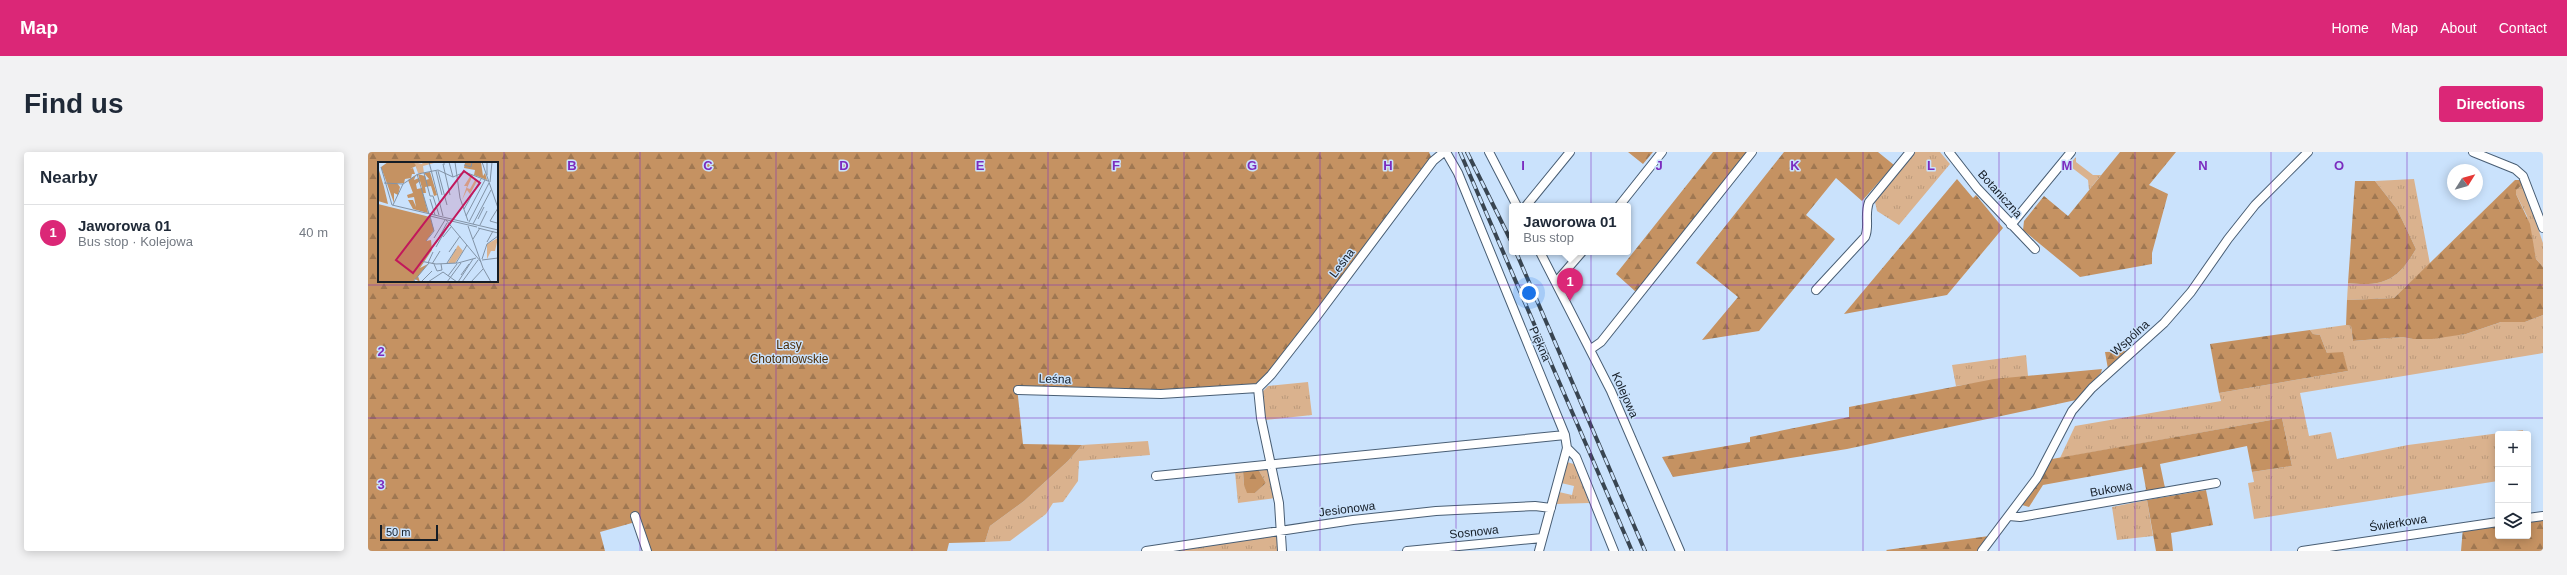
<!DOCTYPE html>
<meta charset="utf-8">
<style>
:root{--surface:#fff;--page:#f2f2f3;--text:#1f2937;--muted:#747a83;--line:#e0e1e3;--accent:#db2777}
body{margin:0;font-family:Helvetica,sans-serif;background:var(--page);color:var(--text)}
.controls{position:absolute;right:12px;bottom:12px;display:grid;overflow:hidden;border-radius:4px;box-shadow:0 2px 10px #0003}
.controls button{width:36px;height:36px;display:grid;place-items:center;padding:0;border:0;border-bottom:1px solid var(--line);background:var(--surface);color:var(--text);font:20px sans-serif}
.compass{position:absolute;left:2079px;top:12px;width:36px;height:36px;border-radius:50%;background:var(--surface);box-shadow:0 2px 10px #0003;rotate:53deg}
.scale{position:absolute;left:12px;bottom:10px;width:58px;box-sizing:border-box;padding-left:4px;border:2px solid #151d26;border-top:0;font-size:11px;line-height:14px;white-space:nowrap;color:#151d26;-webkit-text-stroke:3px #cae2fc;paint-order:stroke}
.you{position:absolute;left:1161px;top:141px;width:14px;height:14px;margin:-10px;border:3px solid #fff;border-radius:50%;background:#1a73e8;box-shadow:0 0 0 6px #1a73e833}
.badge{display:grid;place-items:center;width:26px;height:26px;border-radius:50%;background:var(--accent);color:#fff;font-size:13px;font-weight:700}
.pin{position:absolute;translate:-50% -33px;filter:drop-shadow(0 1px 2px #0008)}
.pin::after{content:'';position:absolute;top:21px;width:14px;height:12px;background:inherit;clip-path:polygon(0 0,100% 0,50% 100%)}
.popup{position:absolute;left:1141px;top:51px;width:122px;height:52px;box-sizing:border-box;display:grid;place-content:center;border-radius:4px;background:var(--surface);filter:drop-shadow(0 1px 3px #0005);font-size:13px;white-space:nowrap;color:var(--muted)}
.popup b{font-size:15px;color:var(--text)}
.popup::after{content:'';position:absolute;left:50%;top:100%;margin-left:-8px;border:8px solid transparent;border-top-color:var(--surface)}
.list{margin:0;padding:0;list-style:none}
h2{display:flex;justify-content:space-between;align-items:center;height:52px;margin:0;padding:0 16px;font-size:17px}
h2 small{font-size:13px;font-weight:400;color:var(--muted)}
.list li{display:grid;grid-template-columns:26px 1fr auto;gap:12px;align-items:center;box-sizing:border-box;height:56px;padding:0 16px;border-top:1px solid var(--line)}
.list b{display:block;font-size:15px;white-space:nowrap}
.list p{margin:0;font-size:13px;white-space:nowrap;color:var(--muted)}
.list em{font-size:13px;font-style:normal;color:var(--muted)}
.icon{flex:none;width:22px;height:22px;fill:none;stroke:currentColor;stroke-width:2;stroke-linecap:round;stroke-linejoin:round}
.map{position:relative;flex:none;width:2175px;height:399px;overflow:hidden;border-radius:4px}
header{display:flex;align-items:center;gap:24px;box-sizing:border-box;height:56px;padding:0 20px;background:var(--accent);color:#fff}
header strong{font-size:19px}
nav{display:flex;gap:22px;margin-inline-start:auto;font-size:14px}
.intro{display:flex;align-items:center;justify-content:space-between;box-sizing:border-box;height:96px;padding:0 24px}
h1{margin:0;font-size:28px}
.button{padding:10px 18px;border-radius:4px;background:var(--accent);color:#fff;font-size:14px;font-weight:700}
main{display:flex;gap:24px;padding:0 24px}
aside{flex:1;background:var(--surface);border-radius:4px;box-shadow:0 2px 10px #0003}
.map>svg:first-child{display:block}
.grass{fill:url(#grass-tufts)}
.forest{fill:url(#forest-firs);fill-rule:evenodd}
.lines{fill:none;stroke-linecap:round;stroke-linejoin:round}
.street-casing{stroke:#495e74;stroke-width:10}
.street{stroke:#fff;stroke-width:8}
.rail-casing{stroke:#394551;stroke-width:4}
.rail{stroke:#cae2fc;stroke-width:2.5;stroke-dasharray:8;stroke-linecap:butt}
.grid{fill:none;stroke:#7b2cbf;stroke-width:1;stroke-opacity:0.55}
.labels{text-anchor:middle;stroke-width:3;stroke-linejoin:round;paint-order:stroke}
.street-label{font-size:12px;fill:#151d26;stroke:#cae2fc}
.park-label{font-size:12px;fill:#4e2c03;stroke:#cae2fc}
.inset-road{fill:none;stroke:#8293a6;stroke-width:1}
.view{fill:#c2185b;fill-opacity:0.15;stroke:#c2185b;stroke-width:2}
.inset-edge{fill:none;stroke:#151d26;stroke-width:2}
.grid-label{font-size:13px;text-anchor:middle;font-weight:bold;fill:#7b2cbf;stroke:#cae2fc;stroke-width:3;stroke-linejoin:round;paint-order:stroke}
</style>
<header>
<strong>Map</strong>
<nav><a>Home</a><a>Map</a><a>About</a><a>Contact</a></nav>
</header>
<div class="intro"><h1>Find us</h1><a class="button">Directions</a></div>
<main>
<aside>
<h2>Nearby<small></small></h2>
<ul class="list">
<li><span class="badge">1</span><div><b>Jaworowa 01</b><p>Bus stop · Kolejowa</p></div><em>40 m</em></li>
</ul>
</aside>
<div class="map">
<svg width="2175" height="399" viewBox="0 0 2175 399">
<defs>
<pattern id="grass-tufts" width="24" height="20" patternUnits="userSpaceOnUse"><rect width="24" height="20" fill="#dab28e"/><path d="M3 7l-1-3M5 7V3M7 7l1-3M15 17l-1-3M17 17v-4M19 17l1-3" fill="none" stroke="#ba997a"/></pattern>
<pattern id="forest-firs" width="22" height="20" patternUnits="userSpaceOnUse"><rect width="22" height="20" fill="#c59262"/><path d="M5 1l3.5 6h-7zM16 11l3.5 6h-7z" fill="#9f7751"/></pattern>
</defs>
<rect width="100%" height="100%" fill="#cae2fc"/>
<path class="grass" d="M1547 0H1572L1582 12 1531 73 1509 59 1507 50Z
M1708 5V10L1725 23H1733L1721 38 1720 28 1703 15 1698 16Z
M2046 27 2062 112 2026 146 1979 148 1980 131C2016 135 2030 128 2048 97L2029 57 2007 29Z
M2155 32 2175 91V115L2168 107 2159 64 2148 42 2147 38Z
M2175 163V201L1932 241 1941 284 1963 280 1969 307 2040 293 2155 278V282H2130V329L1886 367 1880 331 1886 330 1884 320 1924 314 1914 266 1692 306 1707 274 1853 249 1851 241 1980 219 1959 201 1952 183 1945 182 1942 178 1978 173 1983 174 1985 189 2034 185 2045 187 2098 182 2133 170H2157Z
M1658 203 1660 224 1588 234 1584 213Z
M940 230 944 263 896 268 893 241 900 234Z
M780 289 782 303 711 309 710 329 695 350 685 351 678 362 642 389 617 390 622 374 656 349 700 309 714 293Z
M1199 310 1209 313 1221 351 1188 352 1191 340 1204 343 1206 334 1193 331Z
M890 317H898L902 320 907 346 870 351 867 320 875 319 876 333 887 341 898 331Z
M1779 348 1785 384 1749 388 1744 355Z
M910 383 912 399H797Z"/>
<path class="forest" d="M0 0H1061L1064 7 904 219 889 231 883 233 784 238 649 235 655 292 714 293 700 309 656 349 622 374 617 390 581 391 579 399H282L271 369 232 380 237 399H0ZM11 11H129V129H11Z
M1260 0H1285L1275 12Z
M1345 0H1380L1268 140 1248 122Z
M1416 0H1510L1526 13 1494 49 1468 26 1438 63 1467 87 1391 179 1334 188 1370 145 1328 111Z
M1752 0H1808L1781 33 1800 42 1784 101V112L1712 125 1655 78 1656 69 1676 44 1700 64Z
M1589 27 1605 46 1608 43 1635 76 1579 143 1476 162Z
M2147 28H2153L2155 32 2148 38V42L2162 72 2168 107 2175 115V163L2157 170H2133L2098 182 2064 187H2045L2034 185 1985 189 1983 174 1978 173 1979 148 2026 146Z
M1987 29H2007L2029 57 2048 97C2030 128 2016 135 1980 131Z
M1942 178 1945 182 1952 183 1959 201 1975 200 1980 219 1851 241 1842 192Z
M1759 199 1740 217 1737 200Z
M1734 217 1733 221 1708 248 1479 297 1305 325 1294 305 1382 290V285L1481 265V255L1626 227Z
M1914 266 1924 314 1884 320 1879 294 1792 312 1797 336 1776 340 1778 337 1774 315 1675 333 1661 355 1654 353 1684 307Z
M890 317 898 331 887 341H879L876 333 875 319Z
M1838 338 1845 373 1803 381 1805 399H1788L1779 348Z
M2175 368V399H2093L2095 375 2130 372V384H2160V369Z
M1621 384 1610 399H1519L1518 398Z"/>
<g class="lines">
<defs>
<path id="street" d="M1078 0 1090 21 1197 283 1199 296 1171 399
M1121 0 1149 54
M1581 0 1609 36 1667 97
M2105 0 2147 17 2155 24 2175 76
M1158 54 1202 0
M1251 54 1294 0
M1643 73 1703 0
M1172 100 1243 239 1312 399
M1188 130 1214 100
M1448 138 1497 85C1502 74 1496 64 1501 50L1542 0
M1223 197 1233 190 1384 0
M650 238 793 242 890 236
M1199 296 1208 305 1246 399
M788 324 1197 283
M267 364 279 399
M1641 364 1652 365 1848 331
M2160 366 2175 364
M778 399 985 368 1068 359 1167 354 1183 356
M914 399 911 351 893 266 890 236 903 223 949 164 1065 9 1076 0
M1039 399 1174 386
M1614 399 1669 326 1704 259 1724 236 1796 171 1823 140 1860 87 1887 53 1940 0
M1934 399 2130 370"/>
</defs>
<use href="#street" class="street-casing"/>
<use href="#street" class="street"/>
<defs>
<path id="rail" d="M1092 0 1264 399
M1099 0 1144 91
M1148 100 1277 399"/>
</defs>
<use href="#rail" class="rail-casing"/>
<use href="#rail" class="rail"/>
</g>
<path class="grid" d="M136 0V399M272 0V399M408 0V399M544 0V399M680 0V399M816 0V399M952 0V399M1088 0V399M1223 0V399M1359 0V399M1495 0V399M1631 0V399M1767 0V399M1903 0V399M2039 0V399M0 133H2175M0 266H2175"/>
<g class="labels">
<g class="street-label">
<text transform="translate(1632 42) rotate(48)" y="4">Botaniczna</text>
<text transform="translate(974 111) rotate(-53)" y="4">Leśna</text>
<text transform="translate(1762 186) rotate(-42)" y="4">Wspólna</text>
<text transform="translate(1172 192) rotate(66)" y="4">Piękna</text>
<text transform="translate(687 227) rotate(2)" y="4">Leśna</text>
<text transform="translate(1257 243) rotate(66)" y="4">Kolejowa</text>
<text transform="translate(1743 337) rotate(-10)" y="4">Bukowa</text>
<text transform="translate(979 357) rotate(-7)" y="4">Jesionowa</text>
<text transform="translate(2030 371) rotate(-9)" y="4">Świerkowa</text>
<text transform="translate(1106 380) rotate(-6)" y="4">Sosnowa</text>
</g>
<g class="park-label">
<text x="421" y="197">Lasy<tspan x="421" dy="14">Chotomowskie</tspan></text>
</g>
</g>
<g transform="translate(10 10)">
<rect width="120" height="120" fill="#cae2fc"/>
<path d="M36 0 44 2 45 0H55L56 1 45 4 46 11H40ZM93 13H95L89 26 92 27 97 18 99 19 92 32 89 28 84 38 89 24H86ZM120 76 117 89H113L109 97V82ZM80 83 85 89 77 101H70Z" fill="#dab28e"/>
<path d="M10 0H36L38 4 32 7 35 6 37 12H34L33 16 27 17 26 21H19L22 25 20 33 16 31V41L3 5ZM85 0H103L105 14 107 11 109 18 96 13 97 8 86 6 87 1ZM0 5 6 25 10 42 0 39ZM52 10 59 33 56 34 53 24 47 25 48 31H45L50 51 35 47 30 38H35L38 45 36 35 30 36 29 33 35 31 30 18 38 13 36 18 41 16 42 19 38 22 39 27 44 26 40 12 47 14 48 18 51 17 46 11ZM0 42 52 55 56 68 48 79 53 78 54 88 42 106 50 102 40 114 42 120 37 117 35 120H0Z" fill="#c59262"/>
<path class="inset-road" d="M51 0 65 54M71 0 75 15M77 0 82 36 90 59M104 0 120 46M109 0V13M67 2H65L72 33M86 3 93 5 94 0M3 5 14 43 120 68M58 9 64 33M60 9 69 43M46 11 52 34H55M39 12 51 52M112 20 114 0M6 21 25 22M55 34 61 53M52 37 57 53M15 43 25 22 40 12 60 8 75 15 87 10 110 19M86 47 103 17M88 54 107 18M100 57 106 45M68 58 103 100M91 60 111 21M119 61 112 59 120 46M95 62 113 28M102 63 109 49M90 64 105 106 113 120M100 66 120 71M65 75 73 65M56 76 67 58M95 77 102 66M48 79 56 69 52 54 99 65M109 80 115 69M58 81 69 61M58 85 71 62M71 90 82 74M104 97 109 82 120 74M104 98 120 96M42 99 58 102 80 101 98 96M50 101 55 90M69 101 78 87M78 101 89 83M54 102 62 89M56 102 59 109 64 108 63 102M83 113 91 102M70 114 79 102M35 120 51 101M43 120 54 109M50 120 65 110 79 120M69 120 83 101M80 120 95 97M84 120 100 98M93 120 105 107"/>
<path class="view" d="M86 9 102 21 35 111 18 98Z"/>
<rect width="120" height="120" class="inset-edge"/>
</g>
<g class="grid-label">
<text x="204" y="18">B</text>
<text x="340" y="18">C</text>
<text x="476" y="18">D</text>
<text x="612" y="18">E</text>
<text x="748" y="18">F</text>
<text x="884" y="18">G</text>
<text x="1020" y="18">H</text>
<text x="1155" y="18">I</text>
<text x="1291" y="18">J</text>
<text x="1427" y="18">K</text>
<text x="1563" y="18">L</text>
<text x="1699" y="18">M</text>
<text x="1835" y="18">N</text>
<text x="1971" y="18">O</text>
<text x="13" y="204">2</text>
<text x="13" y="337">3</text>
</g>
</svg>
<div class="controls">
<button>+</button>
<button>−</button>
<button><svg class="icon" aria-label="layers" viewBox="0 0 24 24"><path d="M12 4l9 5-9 5-9-5zM3 14l9 5 9-5"/></svg></button>
</div>
<svg class="compass" viewBox="-18 -18 36 36"><path d="M0-13l5 13h-10z" fill="#e53935"/><path d="M0 13l5-13h-10z" fill="#747a83"/></svg>
<div class="scale">50 m</div>
<div class="you"></div>
<div class="pin badge" style="left:1202px;top:149px">1</div>
<div class="popup"><b>Jaworowa 01</b>Bus stop</div>
</div>
</main>
